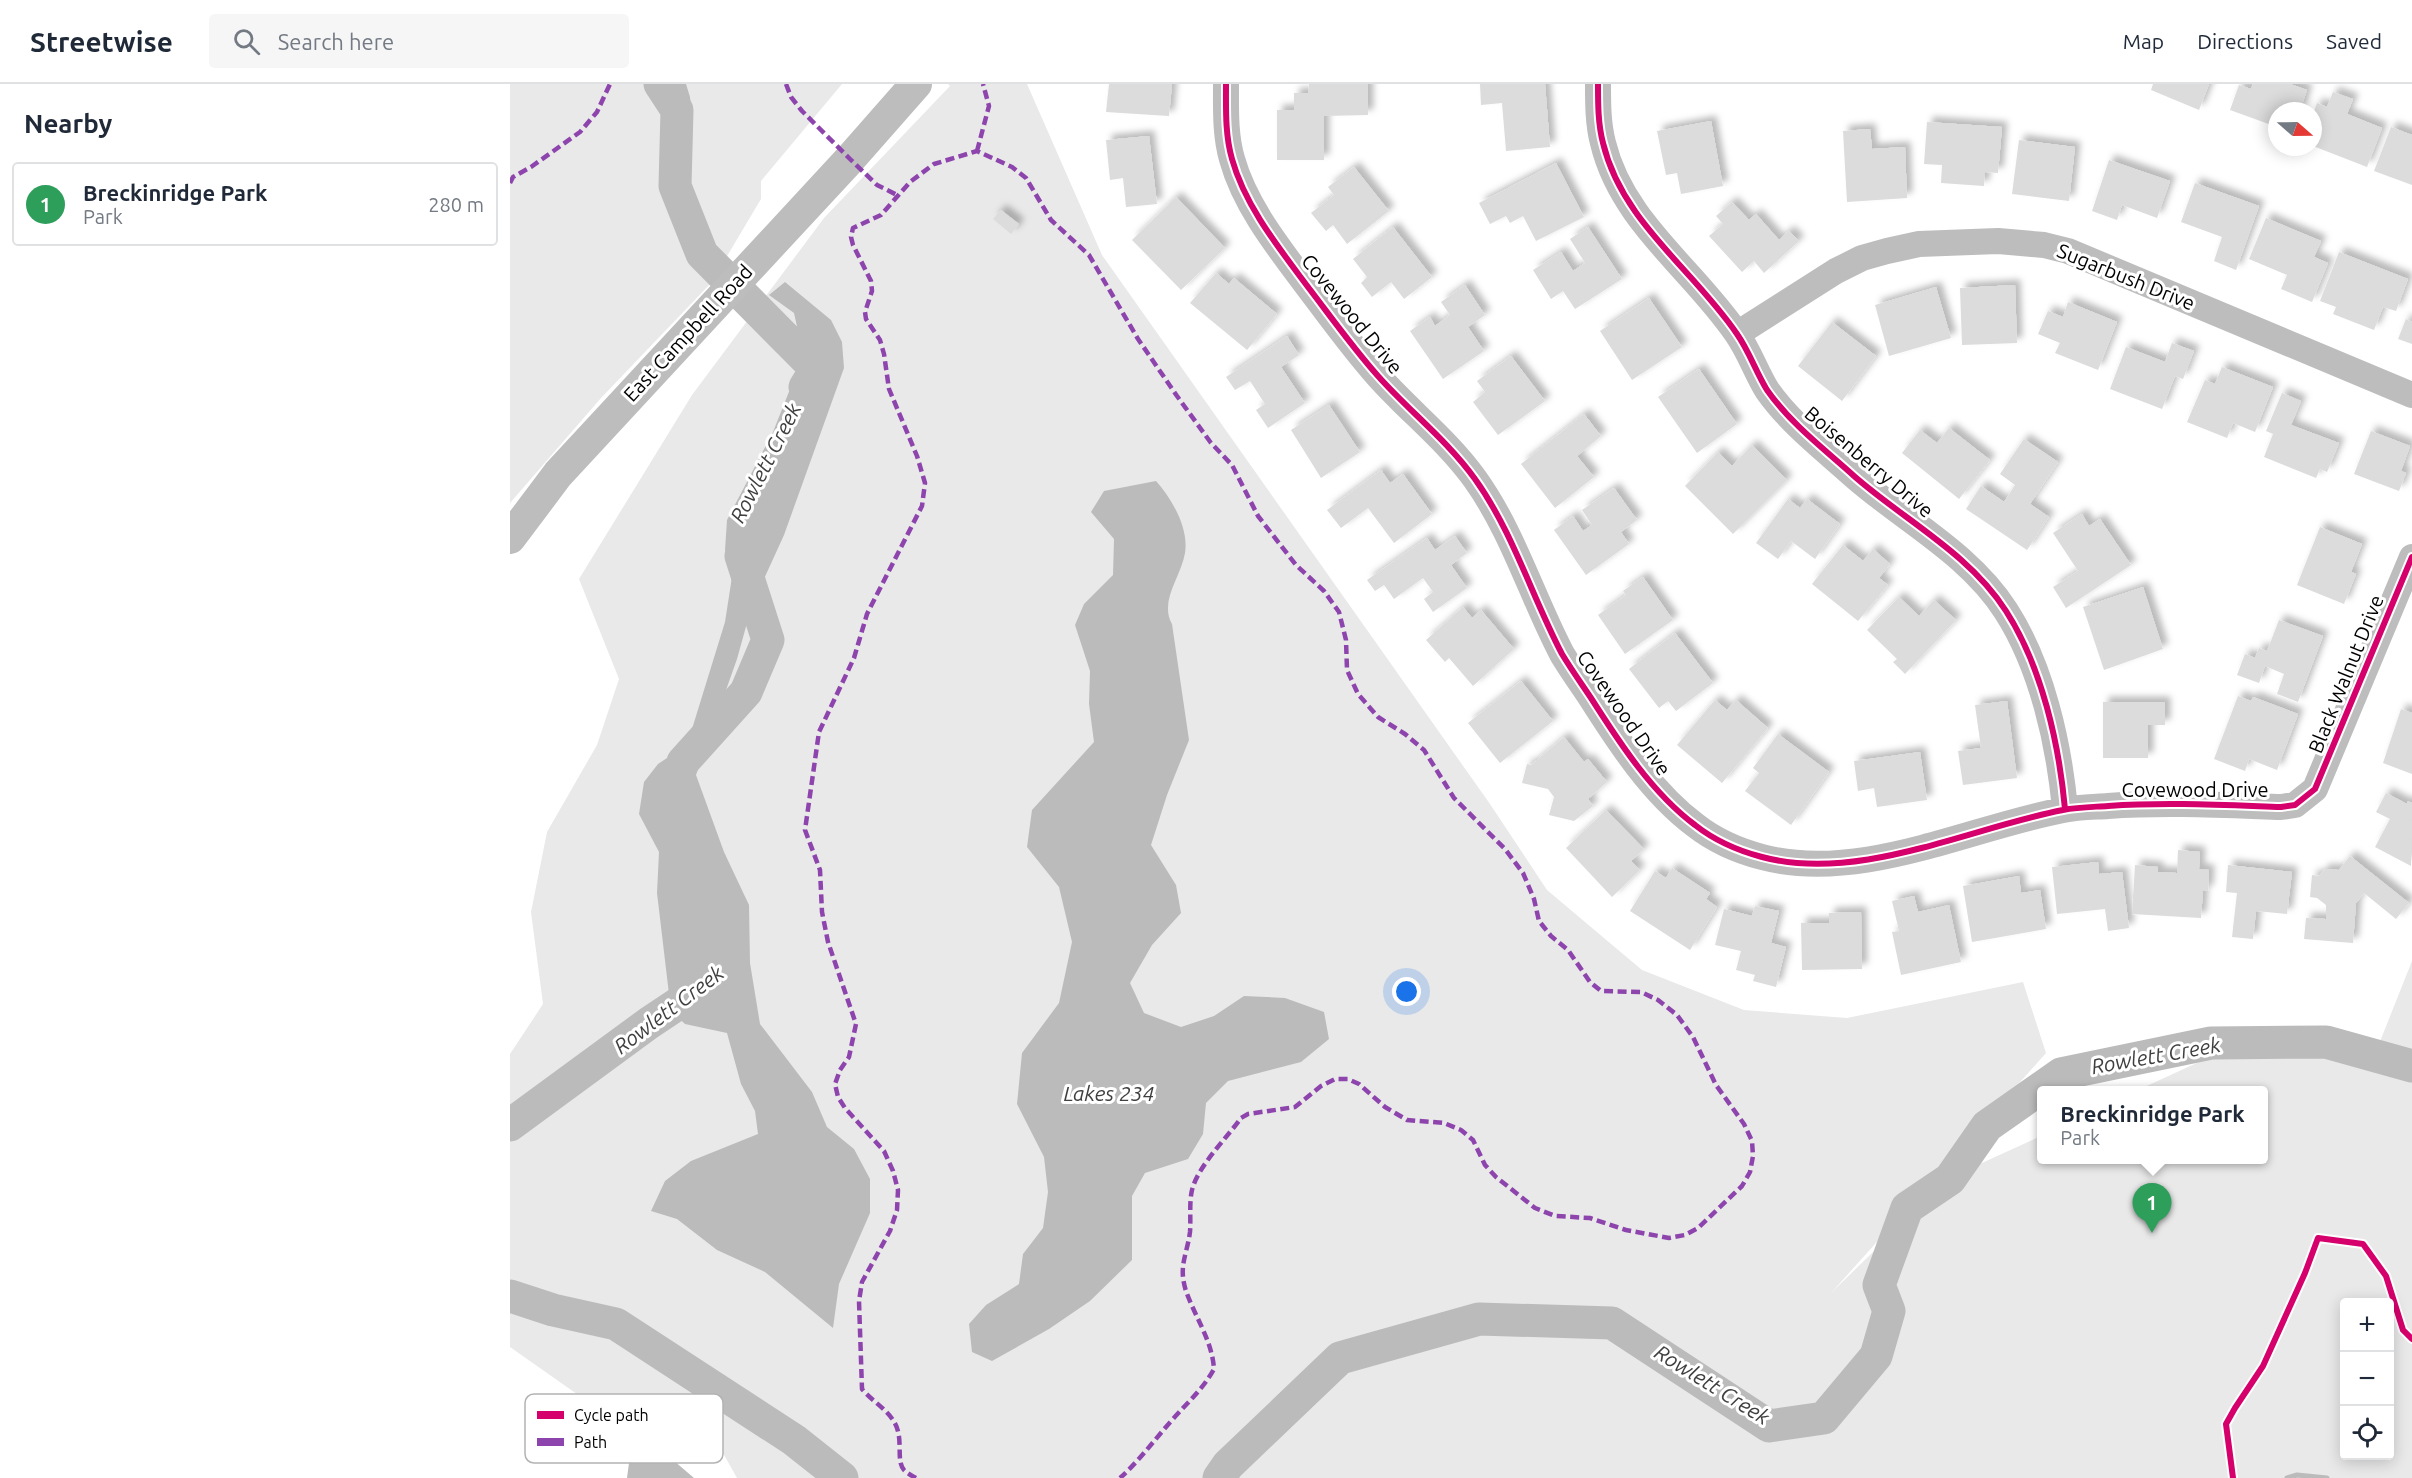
<!DOCTYPE html>
<meta charset="utf-8">
<style>
:root{--surface:#fff;--page:#f6f6f7;--text:#1f2937;--muted:#747a83;--line:#e0e1e3;--accent:#2563eb}
body{margin:0;font-family:Ubuntu,sans-serif;background:var(--page);color:var(--text)}
.controls{position:absolute;right:18px;bottom:18px;display:grid;overflow:hidden;border-radius:6px;box-shadow:0 3px 15px #0003}
.controls button{width:54px;height:54px;display:grid;place-items:center;padding:0;border:0;border-bottom:2px solid var(--line);background:var(--surface);color:var(--text);font:30px sans-serif}
.compass{position:absolute;left:1758px;top:18px;width:54px;height:54px;border-radius:50%;background:var(--surface);box-shadow:0 3px 15px #0003;rotate:110deg}
.you{position:absolute;left:897px;top:908px;width:21px;height:21px;margin:-15px;border:4px solid #fff;border-radius:50%;background:#1a73e8;box-shadow:0 0 0 9px #1a73e833}
.badge{display:grid;place-items:center;width:39px;height:39px;border-radius:50%;background:var(--accent);color:#fff;font-size:20px;font-weight:700}
.pin{position:absolute;translate:-50% -50px;filter:drop-shadow(0 2px 3px #0008)}
.pin::after{content:'';position:absolute;top:32px;width:21px;height:18px;background:inherit;clip-path:polygon(0 0,100% 0,50% 100%)}
.popup{position:absolute;left:1527px;top:1002px;width:231px;height:78px;box-sizing:border-box;display:grid;place-content:center;border-radius:6px;background:var(--surface);filter:drop-shadow(0 2px 4px #0005);font-size:20px;white-space:nowrap;color:var(--muted)}
.popup b{font-size:22px;color:var(--text)}
.popup::after{content:'';position:absolute;left:50%;top:100%;margin-left:-12px;border:12px solid transparent;border-top-color:var(--surface)}
.list{margin:0;padding:0;list-style:none}
h2{display:flex;justify-content:space-between;align-items:center;height:78px;margin:0;padding:0 24px;font-size:26px}
h2 small{font-size:20px;font-weight:400;color:var(--muted)}
.list li{display:grid;grid-template-columns:39px 1fr auto;gap:18px;align-items:center;box-sizing:border-box;height:84px;margin:0 12px 12px;padding:0 12px;border:2px solid var(--line);border-radius:6px}
.list b{display:block;font-size:22px;white-space:nowrap}
.list p{margin:0;font-size:20px;white-space:nowrap;color:var(--muted)}
.list em{font-size:20px;font-style:normal;color:var(--muted)}
.icon{flex:none;width:33px;height:33px;fill:none;stroke:currentColor;stroke-width:2;stroke-linecap:round;stroke-linejoin:round}
.map{position:relative;flex:none;width:1902px;height:1394px;overflow:hidden}
header{display:flex;align-items:center;gap:36px;box-sizing:border-box;height:84px;padding:0 30px;background:var(--surface);border-bottom:2px solid var(--line)}
header strong{font-size:28px}
nav{display:flex;gap:33px;margin-inline-start:auto;font-size:21px}
.search{width:420px;height:54px;background:var(--page);display:flex;align-items:center;gap:15px;box-sizing:border-box;padding:0 21px;border-radius:6px;color:var(--muted);font-size:22px}
main{display:flex}
aside{flex:1;background:var(--surface)}
.map>svg:first-child{display:block}
.green{fill:#e9e9e9;fill-rule:evenodd}
.water{fill:#bbb}
.lines{fill:none;stroke-linecap:round;stroke-linejoin:round}
.stream{stroke:#bbb;stroke-width:5}
.river{stroke:#bbb;stroke-width:33}
.building{fill:#dcdcdc;filter:url(#shadow)}
.minor{stroke:#bdbdbd;stroke-width:26}
.major{stroke:#bdbdbd;stroke-width:32}
.quiet{stroke:#8e44ad;stroke-width:4.5;stroke-dasharray:9 4.5;stroke-linecap:butt}
.cycleway-casing{stroke:#fff;stroke-width:10}
.cycleway{stroke:#d6006c;stroke-width:6}
.labels{text-anchor:middle;stroke-width:6;stroke-linejoin:round;paint-order:stroke}
.street-label{font-size:20px;fill:#000;stroke:#fff}
.water-label{font-size:21px;font-style:italic;fill:#3f3f3f;stroke:#fff}
.key{fill:#fff;stroke:#b2b2b2;stroke-width:1.5}
.key-label{font-size:16px;fill:#000}
</style>
<header>
<strong>Streetwise</strong>
<div class="search"><svg class="icon" aria-label="search" viewBox="0 0 24 24"><circle cx="10" cy="10" r="6"/><path d="M15 15l6 6"/></svg>Search here</div>
<nav><a>Map</a><a>Directions</a><a>Saved</a></nav>
</header>
<main>
<aside>
<h2>Nearby<small></small></h2>
<ul class="list">
<li><span class="badge" style="background:#2e9e5b">1</span><div><b>Breckinridge Park</b><p>Park</p></div><em>280 m</em></li>
</ul>
</aside>
<div class="map">
<svg width="1902" height="1394" viewBox="0 0 1902 1394">
<defs>
<filter id="shadow"><feDropShadow dx="5.5" dy="-5.5" stdDeviation="3" flood-color="#0004"/></filter>
</defs>
<rect width="100%" height="100%" fill="#fff"/>
<path class="green" d="M0 0H332L251 97V115L201 199 91 314 0 419Z
M438 0H517L592 171 980 720 1037 806 1132 886 1234 926 1337 934 1513 898 1536 969 1322 1208 1439 1094 1531 1052V1076H1753V1006H1628L1767 942 1865 970 1902 877V1394H227L190 1328 74 1315 0 1263V970L33 920 21 828 37 748 87 661 109 595 69 495 182 311 314 134 440 2ZM1834 1218H1880V1372H1834Z"/>
<path class="water" d="M151 0H176L180 13 182 37 164 41 158 15 150 5Z
M275 198 321 236 332 258 334 284 274 451 242 521 227 575 186 691 214 768 239 821 240 879 250 940 302 1008 317 1043 344 1065 360 1095V1129L329 1200 323 1244 255 1188 207 1166 167 1135 141 1127 155 1097 181 1077 248 1050 245 1027 231 1000 217 949 175 940 161 927 147 809 149 768 129 730 134 698 148 680 172 664 182 645 215 538 224 480 215 466 217 436 263 348 290 280V256L284 229 259 211Z
M646 397C662 415 679 444 675 469 671 493 649 517 662 540L679 656 657 711 641 761 666 801 671 829 642 861 620 899 634 929 671 943 704 932 734 912 775 914 814 928 819 955 791 978 718 997 696 1019 693 1050 678 1075 635 1089 622 1112V1176L580 1217 539 1245 482 1277 462 1268 459 1240 476 1221 509 1200 513 1170 533 1144 538 1108 534 1073 507 1020 512 969 549 919 562 858 549 803 517 763 522 726 584 658 579 620 580 587 565 541 574 520 603 491 604 455 581 428 594 407Z
M146 1372 163 1376 184 1394H117L119 1379 127 1373Z"/>
<g class="lines">
<path class="stream" d="M1777 1394 1787 1391 1817 1394"/>
<path class="river" d="M150 0 167 26 165 102 192 170 306 285 295 303
M173 678 236 608 258 556 231 472
M0 1041 139 939 199 899
M0 1212 43 1226 106 1240 284 1356 332 1394
M709 1394 718 1381 830 1274 969 1235 1102 1239 1259 1342 1314 1334 1366 1272 1379 1227 1369 1201 1397 1124 1440 1095 1477 1042 1551 990 1701 959 1816 958 1902 982"/>
</g>
<path class="building" d="M599 0H662L659 32 596 28Z
M799 0H858V31L814 32V76H767V26H784V9H798Z
M970 0H1035L1040 63 996 67 992 19 971 21Z
M1643 0H1699L1689 26 1641 6Z
M1743 0H1780L1797 6 1790 27H1767V43L1720 26 1729 1 1741 5Z
M1823 8 1843 15 1837 30 1872 44 1857 83 1803 62V30L1807 19 1817 23Z
M1201 37 1213 102 1171 110 1167 89 1156 91 1147 47Z
M1417 38 1492 43 1488 89 1475 88 1474 102 1431 99 1432 81 1414 80Z
M1881 43 1902 51V101L1864 87Z
M1360 45 1362 65 1395 63 1397 114 1337 118 1333 47Z
M639 52 647 120 616 123 613 94 600 96 596 56Z
M1509 56 1565 63 1559 117 1502 110Z
M1599 76 1660 97 1647 134 1612 121 1607 136 1582 127Z
M1046 79 1074 133 1026 157 1013 132 1000 139 996 132 980 140 969 119Z
M844 83 879 127 837 160 823 141 816 147 801 129 824 111 818 103Z
M1685 99 1749 122 1726 186 1704 177 1712 153 1671 138Z
M666 113 715 164 671 206 622 156Z
M1222 118 1239 136 1246 130 1269 156 1279 147 1289 157 1254 189 1244 177 1232 188 1199 152 1213 140 1206 132Z
M491 126 509 140 501 150 483 135Z
M1756 134 1811 157 1804 173 1818 179 1802 218 1771 205 1777 191 1739 175Z
M883 143 922 193 894 215 881 198 862 213 851 199 857 193 843 175Z
M1078 143 1112 195 1065 225 1053 207 1041 215 1023 186 1051 168 1063 187 1075 179 1060 155Z
M1829 168 1898 195 1886 227 1873 223 1864 246 1823 230 1826 223 1810 217Z
M706 189 719 200 724 194 767 230 737 266 680 219Z
M955 201 975 231 958 243 974 267 933 295 900 247 920 233 925 242 940 231 931 218Z
M1505 201 1507 259 1452 261 1450 204Z
M1426 203 1441 254 1379 272 1365 221Z
M1139 214 1172 263 1122 296 1090 247Z
M1558 218 1607 238 1588 286 1545 269 1550 259 1528 250 1538 227 1553 233Z
M1896 235 1902 238V260L1888 255Z
M1322 238 1366 272 1332 317 1288 282Z
M777 252 789 271 771 283 795 319 758 344 746 326 755 320 740 297 725 306 716 293Z
M1662 259 1684 267 1673 295 1665 292 1652 325 1600 305 1616 263 1655 278Z
M1001 272 1035 317 988 351 963 318 975 308 967 297Z
M1712 283 1763 303 1745 348 1723 339 1717 354 1677 338 1695 296 1705 300Z
M1189 285 1227 340 1187 369 1148 313Z
M1772 309 1791 317 1781 341 1829 359 1817 388 1810 385 1806 394 1754 373 1763 350 1756 347Z
M819 321 850 368 811 394 781 346Z
M1074 330 1091 352 1067 372 1084 393 1045 424 1011 380Z
M1439 344 1480 376 1449 415 1392 369 1410 346 1427 359Z
M1861 347 1900 362 1891 387 1896 389 1889 407 1844 390Z
M1514 355 1548 378 1520 420 1539 433 1517 466 1456 425 1471 402 1494 418 1505 401 1490 390Z
M1242 361 1277 396 1223 450 1175 402 1208 368 1222 382Z
M871 386 880 399 893 390 922 430 884 459 858 424 831 444 817 426Z
M1104 404 1127 436 1111 448 1119 460 1076 491 1044 446 1063 432 1073 447 1082 441 1072 426Z
M1278 415 1290 424 1297 415 1330 440 1305 475 1281 457 1268 475 1246 459Z
M1572 430 1579 442 1590 435 1621 481 1556 524 1543 503 1568 487 1543 449Z
M1810 443 1852 460 1841 488 1846 490 1834 520 1787 501Z
M945 452 957 469 941 481 957 504 923 528 914 515 923 508 913 494 884 515 874 501 865 507 857 496 917 454 925 466Z
M1333 461 1353 477 1363 465 1380 480 1369 494 1378 501 1348 537 1302 500Z
M1133 493 1163 536 1115 570 1088 531 1116 511 1113 507Z
M1633 503 1653 565 1594 586 1573 523Z
M1389 513 1409 532 1424 516 1446 536 1395 590 1383 578 1387 575 1357 546Z
M953 523 962 534 971 526 1004 565 963 602 939 574 935 578 916 556Z
M1769 536 1813 552 1788 618 1767 610 1774 590 1755 582 1749 599 1727 591 1735 570 1745 574 1749 564 1757 567Z
M1165 549 1203 599 1166 627 1158 617 1149 624 1119 585Z
M1011 597 1043 637 990 679 958 639Z
M1728 612 1741 617 1743 613 1788 630 1767 686 1739 675 1735 687 1704 675Z
M1205 616 1217 626 1226 616 1258 644 1212 699 1167 661Z
M1497 617 1507 694 1453 701 1448 667 1471 664 1465 621Z
M1593 618H1655V641H1638V674H1593Z
M1891 625 1902 629V690L1873 679Z
M1268 650 1319 688 1281 741 1235 707 1249 689 1243 684Z
M1054 653 1074 678 1078 675 1097 698 1078 715 1083 722 1064 737 1039 731 1044 713 1038 705 1012 699 1017 680 1021 681Z
M1410 668 1417 716 1367 723 1364 704 1348 707 1344 677Z
M1876 709 1897 720 1898 717 1902 719 1901 782 1865 763 1880 735 1866 728Z
M1096 726 1134 765 1121 777 1130 786 1102 813 1056 764Z
M1668 766 1690 768 1689 785 1699 786 1698 807 1693 806 1691 834 1622 830 1625 781 1648 783V788L1667 789Z
M1840 772 1899 819 1886 835 1854 809 1846 819 1843 859 1794 855 1796 834 1816 835V821L1807 814 1800 813 1802 791 1809 792 1815 785 1829 786Z
M1588 778 1589 790 1612 788 1619 844 1598 847 1595 825 1547 830 1542 783Z
M1718 781 1782 788 1777 830 1746 827 1743 855 1722 853 1727 809 1716 808Z
M1162 784 1200 809 1196 815 1207 823 1180 866 1120 827 1145 787 1156 794Z
M1509 792 1511 809 1530 806 1536 845 1462 858 1453 802Z
M1404 812 1408 828 1439 821 1451 878 1391 891 1382 848 1389 847 1382 817Z
M1245 822 1269 827 1261 859 1276 863 1266 903 1243 897 1245 891 1226 886 1231 867 1205 861 1214 825 1242 832Z
M1351 828 1352 885 1292 886 1291 839H1319V829Z"/>
<g class="lines">
<path class="minor" d="M716 0C716 25 715 51 722 75 735 122 769 164 798 203 821 233 843 264 868 292 899 327 937 356 965 395 1003 448 1022 513 1052 570 1061 585 1071 599 1081 614 1109 658 1142 709 1185 741 1204 756 1229 767 1252 773 1349 799 1459 744 1553 726 1568 723 1583 723 1598 722 1656 718 1713 721 1771 723L1785 721 1805 705 1902 473
M1088 0C1088 20 1088 40 1093 59 1112 138 1183 185 1227 250 1239 267 1246 288 1257 306 1280 339 1314 365 1344 392 1394 436 1459 469 1496 527 1532 583 1549 660 1555 725
M1227 250 1326 187 1352 174 1377 167 1409 160 1488 157 1534 161 1558 167 1902 311"/>
<path class="major" d="M0 454 48 390 340 75 406 0"/>
<path class="quiet" d="M276 0 281 13 292 27 340 75 367 101 387 111
M467 67 479 22 473 0
M0 99 3 93 21 83 70 48 87 28 100 0
M406 1394C402 1392 397 1389 394 1386 385 1376 395 1353 383 1336 375 1324 361 1316 352 1305L349 1217 352 1198 380 1147 387 1126 388 1106 383 1087 374 1067 335 1024 328 1013 325 1000 330 986 339 973 346 940 318 858 312 828 310 786 295 746 309 648 344 574 357 530 412 422 415 399 407 372 379 305 374 270 370 256 356 235 355 228 362 207 361 197 343 161 341 153 343 144 371 131 400 98 424 80 467 67 502 83 516 94 541 136 579 171 628 255 667 312 701 359 722 381 748 432 786 481 814 507 829 528 836 556 837 586 848 610 868 633 895 650 914 666 944 714 995 765 1013 789 1024 815 1029 837 1041 852 1058 866 1080 898 1091 907 1131 908 1148 916 1167 931 1183 953 1206 1001 1234 1040 1242 1057 1243 1072 1240 1088 1232 1102 1188 1144 1175 1151 1159 1154 1116 1146 1080 1134 1045 1132 1025 1124 986 1093 975 1081 963 1056 951 1046 934 1039 897 1036 875 1023 849 1000 838 995H825L811 1002 785 1023 738 1030 731 1034C716 1055 688 1082 682 1106 679 1119 681 1134 680 1148 677 1171 668 1182 676 1207 685 1233 702 1256 704 1285 693 1305 678 1318 663 1335 645 1355 630 1376 610 1394"/>
<defs>
<path id="cycleway" d="M716 0C716 25 715 51 722 75 735 122 769 164 798 203 821 233 843 264 868 292 899 327 937 356 965 395 1003 448 1022 513 1052 570 1061 585 1071 599 1081 614 1109 658 1142 709 1185 741 1204 756 1229 767 1252 773 1349 799 1459 744 1553 726 1568 723 1583 723 1598 722 1656 718 1713 721 1771 723L1785 721 1805 705 1902 473
M1088 0C1088 20 1088 40 1093 59 1112 138 1183 185 1227 250 1239 267 1246 288 1257 306 1280 339 1314 365 1344 392 1394 436 1459 469 1496 527 1532 583 1549 660 1555 725
M1723 1394 1716 1340 1725 1324 1753 1282 1795 1189 1808 1154 1853 1160 1876 1192 1893 1246 1902 1255"/>
</defs>
<use href="#cycleway" class="cycleway-casing"/>
<use href="#cycleway" class="cycleway"/>
</g>
<g class="labels">
<g class="street-label">
<text transform="translate(1616 193) rotate(22)" y="7">Sugarbush Drive</text>
<text transform="translate(842 230) rotate(51)" y="7">Covewood Drive</text>
<text transform="translate(178 249) rotate(-47)" y="7">East Campbell Road</text>
<text transform="translate(1359 378) rotate(40)" y="7">Boisenberry Drive</text>
<text transform="translate(1836 590) rotate(-68)" y="7">Black Walnut Drive</text>
<text transform="translate(1114 629) rotate(55)" y="7">Covewood Drive</text>
<text x="1685" y="713">Covewood Drive</text>
</g>
<g class="water-label">
<text transform="translate(256 379) rotate(-63)" y="7">Rowlett Creek</text>
<text transform="translate(159 926) rotate(-37)" y="7">Rowlett Creek</text>
<text transform="translate(1646 972) rotate(-10)" y="7">Rowlett Creek</text>
<text x="599" y="1017">Lakes 234</text>
<text transform="translate(1202 1301) rotate(32)" y="7">Rowlett Creek</text>
</g>
</g>
<rect x="15" y="1310" width="198" height="69" rx="9" class="key"/>
<rect x="27" y="1327" width="27" height="8" fill="#d6006c"/>
<rect x="27" y="1354" width="27" height="8" fill="#8e44ad"/>
<g class="key-label">
<text x="64" y="1337">Cycle path</text>
<text x="64" y="1364">Path</text>
</g>
</svg>
<div class="controls">
<button>+</button>
<button>−</button>
<button><svg class="icon" aria-label="locate" viewBox="0 0 24 24"><circle cx="12" cy="12" r="6"/><path d="M12 2v4M12 18v4M2 12h4M18 12h4"/></svg></button>
</div>
<svg class="compass" viewBox="-18 -18 36 36"><path d="M0-13l5 13h-10z" fill="#e53935"/><path d="M0 13l5-13h-10z" fill="#747a83"/></svg>
<div class="you"></div>
<div class="pin badge" style="left:1642px;top:1149px;background:#2e9e5b">1</div>
<div class="popup"><b>Breckinridge Park</b>Park</div>
</div>
</main>
